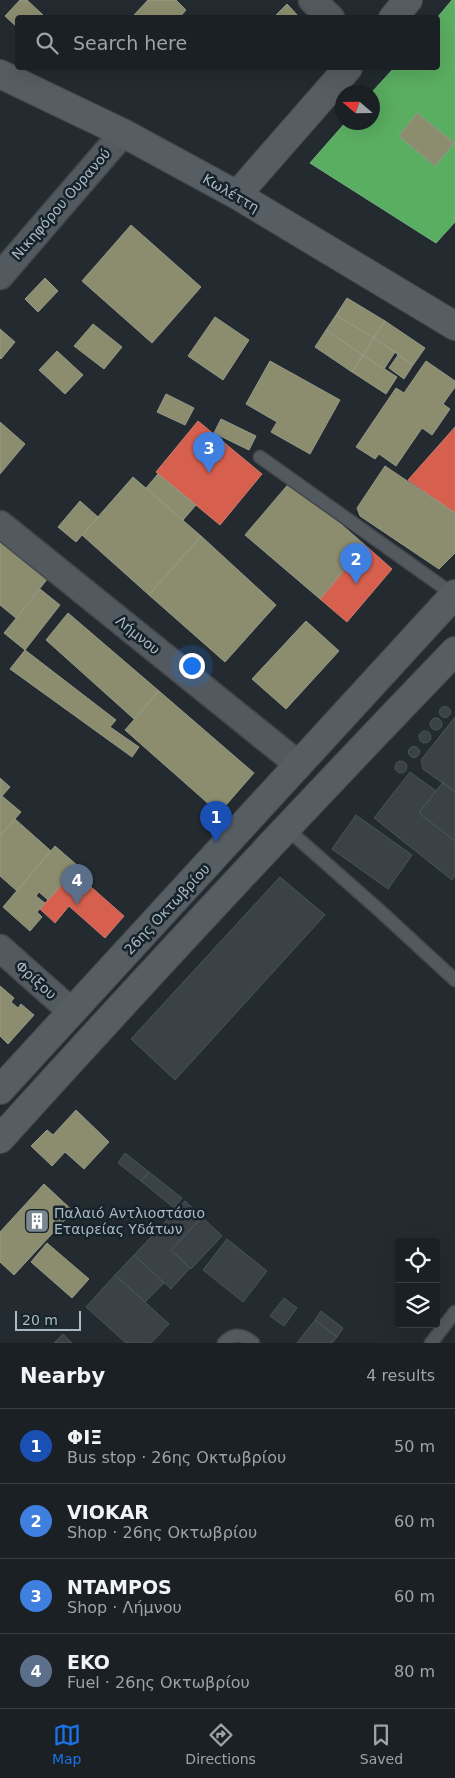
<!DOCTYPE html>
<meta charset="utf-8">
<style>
:root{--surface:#1a2024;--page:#23282c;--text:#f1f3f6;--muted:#9fa3a6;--line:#383e41;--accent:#1a73e8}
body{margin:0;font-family:"DejaVu Sans",sans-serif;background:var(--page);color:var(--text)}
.controls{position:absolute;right:15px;bottom:15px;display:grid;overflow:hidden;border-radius:5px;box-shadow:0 5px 20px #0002}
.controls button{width:45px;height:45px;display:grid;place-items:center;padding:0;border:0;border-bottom:1px solid var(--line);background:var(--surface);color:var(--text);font:25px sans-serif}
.compass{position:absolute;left:335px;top:85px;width:45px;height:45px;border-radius:50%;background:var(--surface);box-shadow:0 5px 20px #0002;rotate:290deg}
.scale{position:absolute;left:15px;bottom:12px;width:66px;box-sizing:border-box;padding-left:5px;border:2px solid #abb9c4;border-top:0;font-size:14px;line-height:18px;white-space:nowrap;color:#abb9c4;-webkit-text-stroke:4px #17232a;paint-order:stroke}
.you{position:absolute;left:191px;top:665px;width:18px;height:18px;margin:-12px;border:4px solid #fff;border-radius:50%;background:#1a73e8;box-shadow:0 0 0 8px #1a73e833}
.badge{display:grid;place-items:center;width:32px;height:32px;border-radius:50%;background:var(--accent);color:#fff;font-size:16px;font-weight:700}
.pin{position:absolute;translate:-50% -41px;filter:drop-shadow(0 1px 2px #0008)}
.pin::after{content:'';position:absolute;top:26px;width:18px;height:15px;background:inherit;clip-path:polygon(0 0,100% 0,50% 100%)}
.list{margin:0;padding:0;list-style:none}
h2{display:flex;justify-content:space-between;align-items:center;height:65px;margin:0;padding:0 20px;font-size:21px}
h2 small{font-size:16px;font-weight:400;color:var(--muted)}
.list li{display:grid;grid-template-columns:32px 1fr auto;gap:15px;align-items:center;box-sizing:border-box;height:75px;padding:0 20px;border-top:1px solid var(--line)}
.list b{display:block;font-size:19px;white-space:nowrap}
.list p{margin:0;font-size:16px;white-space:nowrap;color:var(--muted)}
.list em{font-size:16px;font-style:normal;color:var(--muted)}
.icon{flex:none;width:28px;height:28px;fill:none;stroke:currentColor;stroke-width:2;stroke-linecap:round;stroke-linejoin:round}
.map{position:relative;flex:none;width:455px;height:1343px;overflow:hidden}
.search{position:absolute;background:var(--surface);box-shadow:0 5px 20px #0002;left:15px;right:15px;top:15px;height:55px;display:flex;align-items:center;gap:12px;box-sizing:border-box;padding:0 18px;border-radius:5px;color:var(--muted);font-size:19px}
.sheet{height:365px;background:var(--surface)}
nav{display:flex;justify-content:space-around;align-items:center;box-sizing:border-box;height:70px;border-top:1px solid var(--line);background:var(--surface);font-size:14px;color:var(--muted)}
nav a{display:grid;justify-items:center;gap:2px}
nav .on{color:var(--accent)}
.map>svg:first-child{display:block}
.shops{fill:#d6604d;stroke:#c97b71}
.public{fill:#5aae61;stroke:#72b17f;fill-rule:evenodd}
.industry{fill:#8c8c6e;stroke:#959a88}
.building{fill:#3b4247;stroke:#4a5358}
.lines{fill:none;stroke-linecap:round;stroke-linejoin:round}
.service-casing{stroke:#41474b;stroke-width:15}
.minor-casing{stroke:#41474b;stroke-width:29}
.secondary-casing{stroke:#41474b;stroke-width:30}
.service{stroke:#52595f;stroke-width:12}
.minor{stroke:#52595f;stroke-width:26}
.secondary{stroke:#565e64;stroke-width:28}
.labels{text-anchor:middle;stroke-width:5;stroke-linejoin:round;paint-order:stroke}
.street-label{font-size:14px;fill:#abb9c4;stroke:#17232a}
.poi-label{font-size:14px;fill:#abb9c4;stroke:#17232a;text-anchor:start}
</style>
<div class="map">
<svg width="455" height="1343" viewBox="0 0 455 1343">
<rect width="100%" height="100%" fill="#232b30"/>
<path class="shops" d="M198 421 262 474 220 525 156 472Z
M455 427V513L408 480Z
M365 545 392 569 347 622 320 599Z
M73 871 124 916 105 938 69 906 55 923 40 909Z"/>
<path class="public" d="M452 0H455V222L436 243 310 163 346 122H372V92L394 68H438L437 18ZM417 113 454 143 435 166 399 136Z"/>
<path class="industry" d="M20 0H27L43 15 41 18H18V28L5 16Z
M148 0H176L186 10 179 18H136L134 15Z
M287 4 300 18 274 17Z
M417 113 454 143 435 166 399 136Z
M131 225 201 287 152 343 82 281Z
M45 278 58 291 38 312 25 299Z
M347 298 385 321 374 338 336 315Z
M336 315 374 338 363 355 326 330Z
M215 317 249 340 223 380 188 356Z
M385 321 425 348 413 365 374 338Z
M93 324 122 347 104 369 74 346Z
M0 329 15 342 1 359 0 358Z
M326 330 363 355 352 372 315 347Z
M374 338 395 352 384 369 363 355Z
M57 351 83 375 65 394 39 370Z
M363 355 397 377 386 394 352 372Z
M398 355 413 365 404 379 389 368Z
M270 361 340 400 310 454 271 432 277 422 246 404Z
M426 361 455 381V387L443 404 450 409 432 435 422 428 396 466 379 454 375 459 356 447 396 388 404 393Z
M166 394 194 408 185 425 157 412Z
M221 419 256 436 249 450 214 433Z
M0 422 25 444 0 474Z
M385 466 455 513V553L439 569 360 516 357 508Z
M158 474 196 505 183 520 146 488Z
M133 477 201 536 149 595 82 535Z
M291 481 365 545 320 599 245 535Z
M80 501 98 517 76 542 58 527Z
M201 536 276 605 225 662 149 595Z
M0 537 49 577 16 618 0 605Z
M40 589 60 605 25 650 4 633Z
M68 613 159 691 134 719 46 640Z
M306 621 339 651 286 709 252 679Z
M25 650 116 720 110 727 139 747 132 757 10 669Z
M159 691 254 773 219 813 125 730Z
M0 778 10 787 2 796 21 812 0 836Z
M15 819 51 851 17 891 0 876V836Z
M55 846 78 866 48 900 39 892 36 896 45 903 37 912 42 917 30 931 3 907Z
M0 986 14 998 11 1002 18 1008 21 1004 34 1015 8 1044 0 1036Z
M76 1110 109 1142 84 1169 65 1152 52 1166 31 1146 47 1130 53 1135Z
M44 1184 73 1211 14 1275 0 1262V1232Z
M47 1243 89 1279 72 1298 31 1262Z"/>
<path class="building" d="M439.5 712a5.5 5.5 0 1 1 11 0a5.5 5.5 0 1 1-11 0Z
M455 717V792L423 769 421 760Z
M430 724a6 6 0 1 1 12 0a6 6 0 1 1-12 0Z
M419 737a6 6 0 1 1 12 0a6 6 0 1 1-12 0Z
M408.5 752a5.5 5.5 0 1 1 11 0a5.5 5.5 0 1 1-11 0Z
M395 767a6 6 0 1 1 12 0a6 6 0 1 1-12 0Z
M410 772 436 791 419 813 455 841V876L452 880 374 818Z
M443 782 455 792V841L419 813Z
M356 815 412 855 388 889 332 849Z
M280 877 325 915 175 1080 131 1039Z
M125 1153 149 1172 141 1181 118 1163Z
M149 1172 182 1198 174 1208 141 1181Z
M185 1201 202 1217 171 1250 190 1268 171 1289 134 1255Z
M202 1217 222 1236 191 1269 171 1250Z
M227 1239 267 1271 243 1302 203 1270Z
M134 1255 164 1283 145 1302 115 1275Z
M115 1275 169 1324 151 1343H126L86 1307Z
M284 1298 297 1308 284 1326 270 1316Z
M321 1311 343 1328 337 1337 315 1320Z
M315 1320 337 1337 332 1343H297Z
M63 1334 72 1343H54Z"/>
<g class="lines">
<defs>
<path id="service" d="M260 457 454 595
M286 828 379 910 455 980
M224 1343C233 1333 243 1334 253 1343
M431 1343 455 1312"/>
<path id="minor" d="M312 0 331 18
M0 276 123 133
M0 524 299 765
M0 948 72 1012"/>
<path id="secondary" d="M393 18 408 0
M0 74 123 133 237 195 455 326
M237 195 348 68
M0 1090 455 594
M0 1139C149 974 301 811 455 651"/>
</defs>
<use href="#service" class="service-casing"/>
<use href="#minor" class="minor-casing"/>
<use href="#secondary" class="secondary-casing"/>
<use href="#service" class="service"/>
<use href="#minor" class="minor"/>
<use href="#secondary" class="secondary"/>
</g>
<defs>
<symbol id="building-square" viewBox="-11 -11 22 22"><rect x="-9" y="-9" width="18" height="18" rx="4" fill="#7b8790" stroke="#17232a"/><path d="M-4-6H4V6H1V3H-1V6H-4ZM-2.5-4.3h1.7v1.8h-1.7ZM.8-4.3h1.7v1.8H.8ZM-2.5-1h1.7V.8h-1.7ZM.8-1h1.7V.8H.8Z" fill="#fff"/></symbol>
</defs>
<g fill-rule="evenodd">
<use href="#building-square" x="23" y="1207" width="28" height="28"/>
</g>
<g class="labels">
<g class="street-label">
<text transform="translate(231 193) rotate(30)" y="5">Κωλέττη</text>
<text transform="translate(61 204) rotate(-49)" y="5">Νικηφόρου Ουρανού</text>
<text transform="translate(138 635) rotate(39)" y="5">Λήμνου</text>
<text transform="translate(167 909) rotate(-47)" y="5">26ης Οκτωβρίου</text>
<text transform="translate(36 980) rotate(42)" y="5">Φρίξου</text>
</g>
<g class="poi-label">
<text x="54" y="1218">Παλαιό Αντλιοστάσιο<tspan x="54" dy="16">Εταιρείας Υδάτων</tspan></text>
</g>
</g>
</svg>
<div class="controls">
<button><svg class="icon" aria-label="locate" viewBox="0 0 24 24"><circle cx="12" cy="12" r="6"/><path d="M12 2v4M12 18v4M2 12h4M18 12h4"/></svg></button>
<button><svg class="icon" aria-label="layers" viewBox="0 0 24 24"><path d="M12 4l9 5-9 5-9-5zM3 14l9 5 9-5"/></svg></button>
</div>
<svg class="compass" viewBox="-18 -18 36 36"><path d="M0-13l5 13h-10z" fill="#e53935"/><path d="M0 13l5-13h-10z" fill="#9fa3a6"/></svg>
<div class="scale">20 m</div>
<div class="you"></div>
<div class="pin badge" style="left:216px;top:842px;background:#1a4fb4">1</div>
<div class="pin badge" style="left:356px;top:584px;background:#3f7fe0">2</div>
<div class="pin badge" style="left:209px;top:473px;background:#3f7fe0">3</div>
<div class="pin badge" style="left:77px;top:905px;background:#5c6f8a">4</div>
<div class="search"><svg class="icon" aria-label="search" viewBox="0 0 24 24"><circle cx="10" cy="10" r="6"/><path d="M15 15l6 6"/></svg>Search here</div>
</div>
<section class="sheet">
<h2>Nearby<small>4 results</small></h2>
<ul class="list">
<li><span class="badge" style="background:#1a4fb4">1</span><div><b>ΦΙΞ</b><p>Bus stop · 26ης Οκτωβρίου</p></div><em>50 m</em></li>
<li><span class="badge" style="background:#3f7fe0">2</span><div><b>VIOKAR</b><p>Shop · 26ης Οκτωβρίου</p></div><em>60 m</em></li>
<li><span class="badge" style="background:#3f7fe0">3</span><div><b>NTAMPOS</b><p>Shop · Λήμνου</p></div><em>60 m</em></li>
<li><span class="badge" style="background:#5c6f8a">4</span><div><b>EKO</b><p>Fuel · 26ης Οκτωβρίου</p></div><em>80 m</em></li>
</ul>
</section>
<nav>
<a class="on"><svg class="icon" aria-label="map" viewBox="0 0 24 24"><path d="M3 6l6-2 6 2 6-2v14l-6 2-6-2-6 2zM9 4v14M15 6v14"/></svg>Map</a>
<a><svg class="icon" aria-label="directions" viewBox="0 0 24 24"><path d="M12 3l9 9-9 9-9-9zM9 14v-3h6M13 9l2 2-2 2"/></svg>Directions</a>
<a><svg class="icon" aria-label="saved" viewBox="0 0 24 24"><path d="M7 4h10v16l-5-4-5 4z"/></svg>Saved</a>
</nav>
